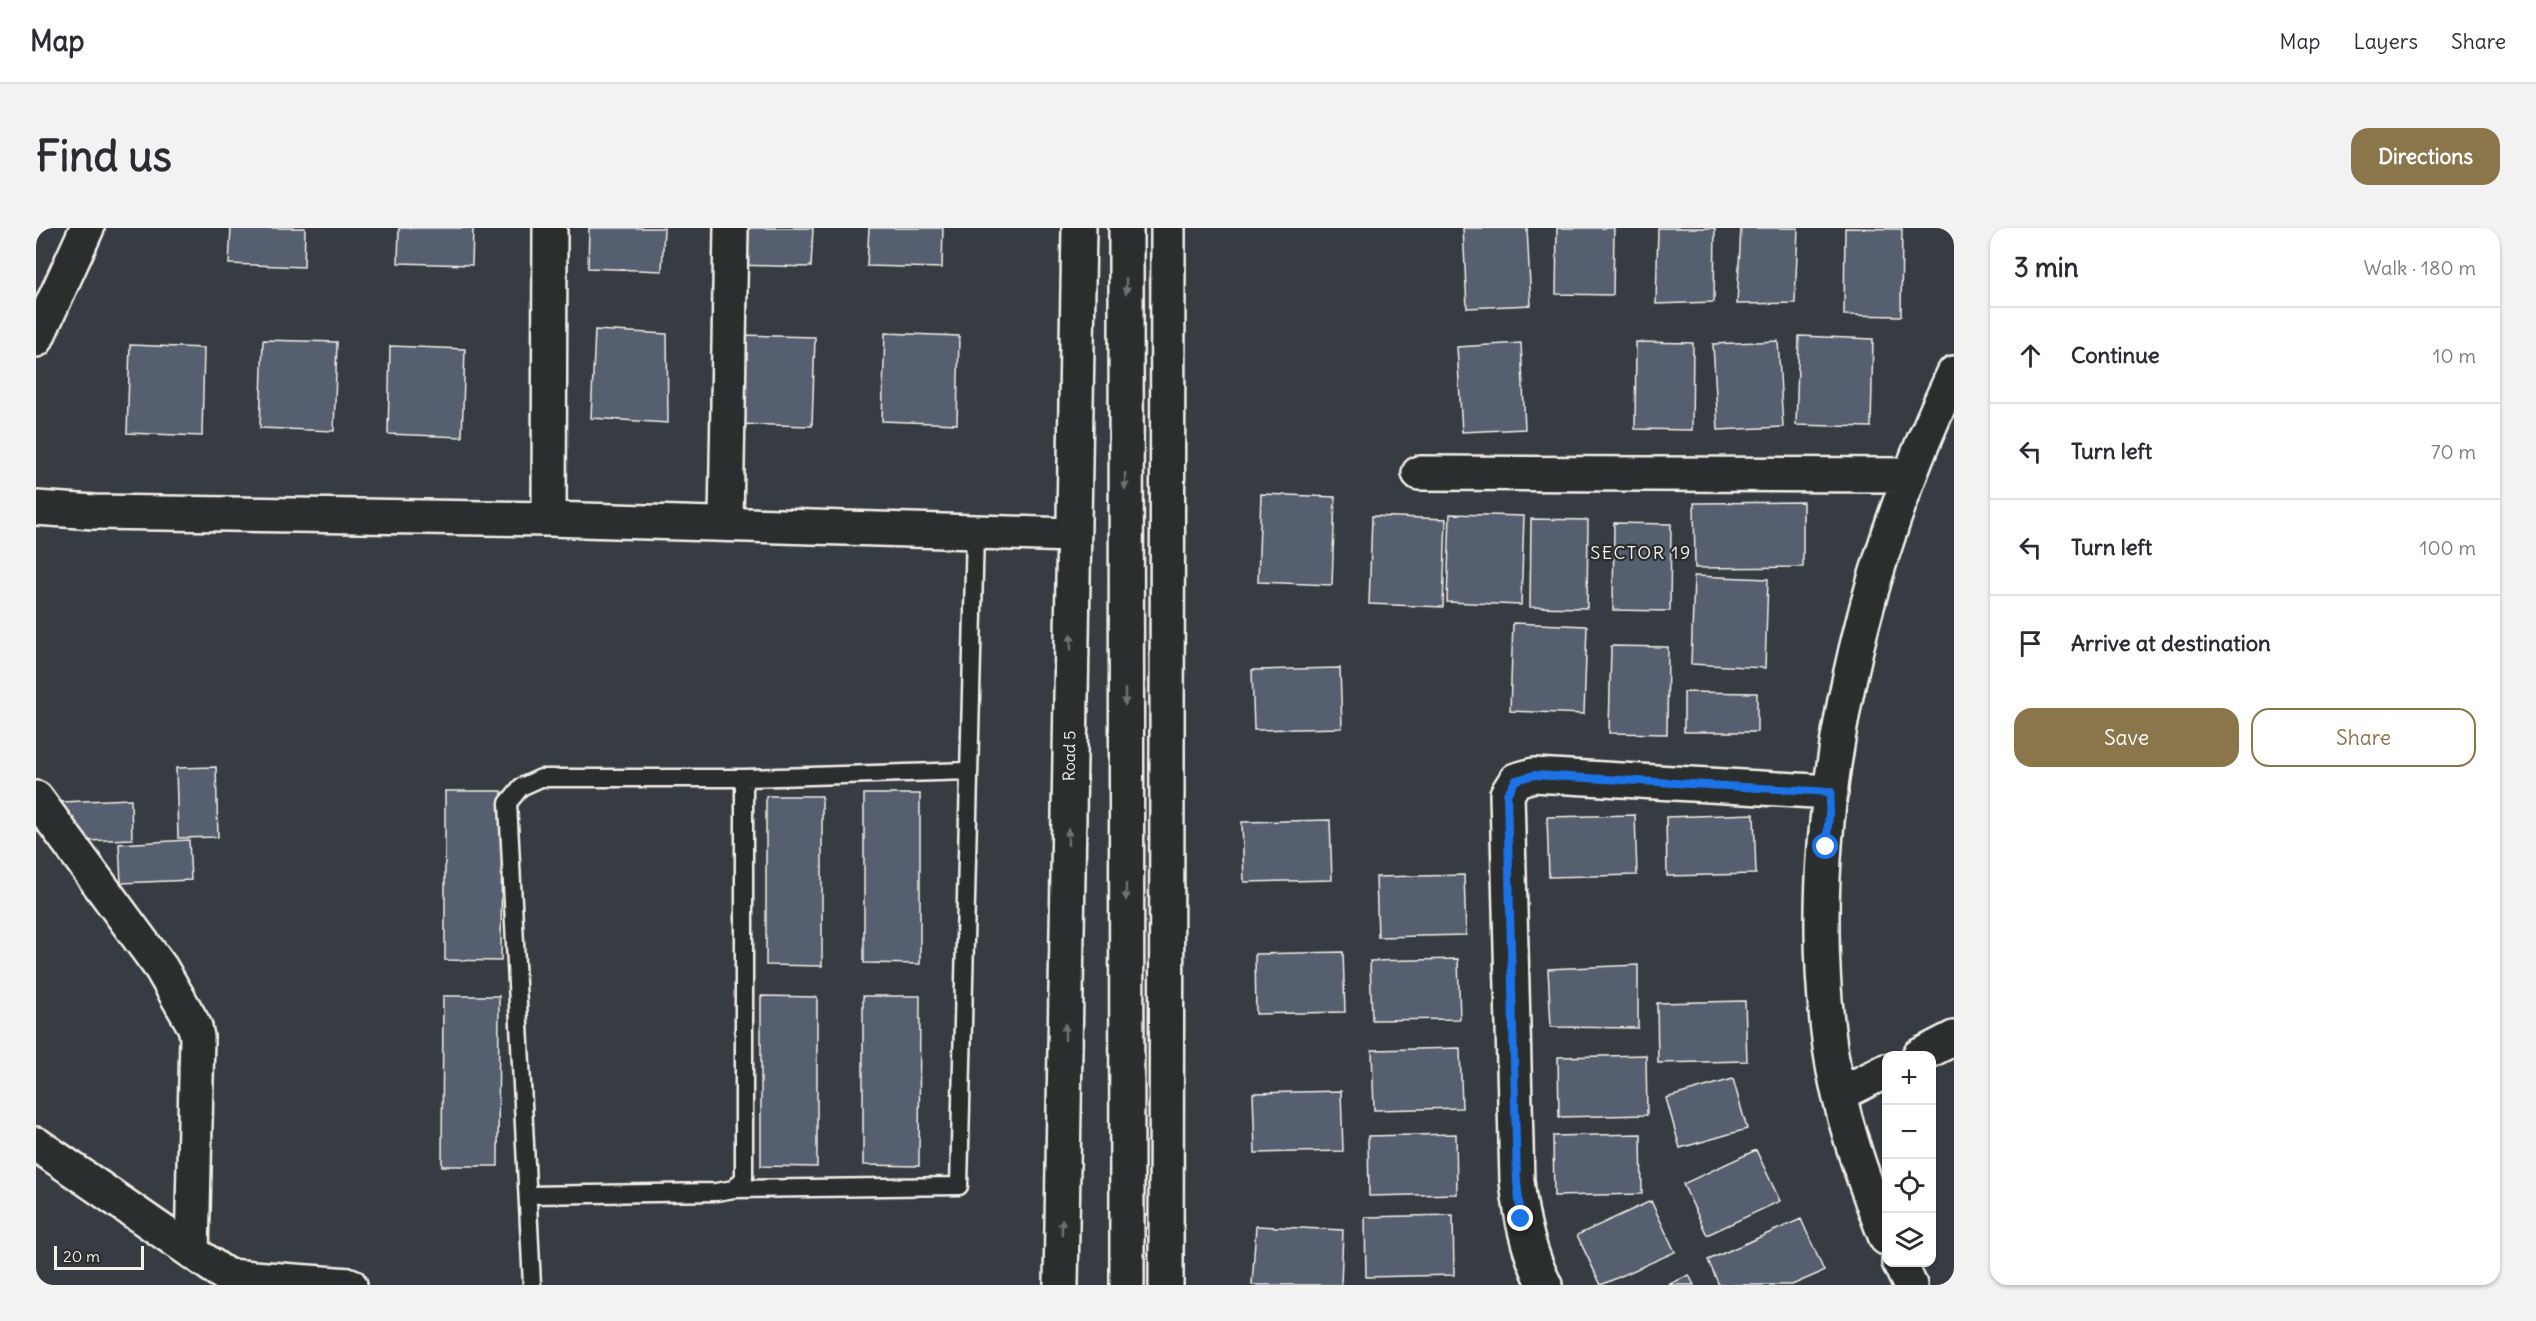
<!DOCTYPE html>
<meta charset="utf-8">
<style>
:root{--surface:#fff;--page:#f2f2f3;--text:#2b2b33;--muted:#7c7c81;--line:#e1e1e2;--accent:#8a764a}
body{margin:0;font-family:Delius,sans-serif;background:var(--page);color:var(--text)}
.controls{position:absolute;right:18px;bottom:18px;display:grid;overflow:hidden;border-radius:12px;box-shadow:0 2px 4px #0004}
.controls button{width:54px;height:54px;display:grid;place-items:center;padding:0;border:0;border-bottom:2px solid var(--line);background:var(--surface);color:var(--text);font:30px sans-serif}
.scale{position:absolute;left:18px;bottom:15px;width:90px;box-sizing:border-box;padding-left:6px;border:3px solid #f4f1e8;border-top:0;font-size:16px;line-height:21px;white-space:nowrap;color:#f4f1e8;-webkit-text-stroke:4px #2a2d2e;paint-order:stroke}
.stop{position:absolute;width:18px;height:18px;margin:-14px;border:4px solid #1a73e8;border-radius:50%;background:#fff}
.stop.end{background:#1a73e8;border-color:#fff;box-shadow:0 2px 6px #0008}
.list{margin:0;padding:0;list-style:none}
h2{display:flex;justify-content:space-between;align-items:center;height:78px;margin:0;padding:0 24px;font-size:26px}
h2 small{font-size:20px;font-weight:400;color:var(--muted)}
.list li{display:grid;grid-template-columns:39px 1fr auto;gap:18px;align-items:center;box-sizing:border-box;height:96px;padding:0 24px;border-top:2px solid var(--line)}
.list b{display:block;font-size:22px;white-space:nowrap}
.list em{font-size:20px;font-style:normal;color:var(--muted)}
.actions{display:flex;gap:12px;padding:18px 24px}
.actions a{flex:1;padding:14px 0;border:2px solid var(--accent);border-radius:18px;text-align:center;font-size:21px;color:var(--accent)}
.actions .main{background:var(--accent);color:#fff}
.icon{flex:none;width:33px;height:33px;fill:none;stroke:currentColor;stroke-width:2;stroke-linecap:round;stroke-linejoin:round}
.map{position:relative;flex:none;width:1918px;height:1057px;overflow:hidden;border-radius:18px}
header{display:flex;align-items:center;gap:36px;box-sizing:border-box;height:84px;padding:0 30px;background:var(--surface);border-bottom:2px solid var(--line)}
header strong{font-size:28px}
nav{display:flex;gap:33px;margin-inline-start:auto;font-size:21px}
.intro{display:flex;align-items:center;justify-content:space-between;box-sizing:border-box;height:144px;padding:0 36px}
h1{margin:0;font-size:42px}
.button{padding:15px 27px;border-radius:18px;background:var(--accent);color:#fff;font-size:21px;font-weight:700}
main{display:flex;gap:36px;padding:0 36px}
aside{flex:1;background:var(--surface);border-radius:18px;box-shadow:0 2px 4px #0004}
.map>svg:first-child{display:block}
.building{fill:#555e6f;stroke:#f4f1e8;stroke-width:1.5}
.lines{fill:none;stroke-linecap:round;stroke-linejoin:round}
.service-casing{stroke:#f4f1e8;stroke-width:21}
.minor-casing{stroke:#f4f1e8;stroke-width:38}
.tertiary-casing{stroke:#f4f1e8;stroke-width:38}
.service{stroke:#2a2d2e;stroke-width:16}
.minor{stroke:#2a2d2e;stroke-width:33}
.tertiary{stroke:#2a2d2e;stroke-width:33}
.oneway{fill:#71726f}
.route{stroke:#1a73e8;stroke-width:8}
.labels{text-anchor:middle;stroke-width:4.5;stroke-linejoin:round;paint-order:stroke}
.street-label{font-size:16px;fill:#f4f1e8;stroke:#2a2d2e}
.neighbourhood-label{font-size:18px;letter-spacing:1.5px;fill:#f4f1e8;stroke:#2a2d2e}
</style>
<header>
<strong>Map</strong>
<nav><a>Map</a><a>Layers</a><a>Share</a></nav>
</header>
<div class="intro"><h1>Find us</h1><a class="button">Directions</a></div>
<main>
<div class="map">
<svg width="1918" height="1057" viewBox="0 0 1918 1057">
<rect width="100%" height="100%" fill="#373c42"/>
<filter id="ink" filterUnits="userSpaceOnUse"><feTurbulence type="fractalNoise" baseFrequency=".0167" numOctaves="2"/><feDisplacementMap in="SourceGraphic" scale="12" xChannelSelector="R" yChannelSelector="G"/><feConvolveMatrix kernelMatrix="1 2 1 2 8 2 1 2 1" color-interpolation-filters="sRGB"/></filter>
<g filter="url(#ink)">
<path class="building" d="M195 0H269L268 39 193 36Z
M363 0H437L436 37 362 35Z
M553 0H628L626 43 552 40Z
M702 0H777L775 39 701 37Z
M833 0H907L906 40 831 38Z
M1427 0H1491L1495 77 1431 80Z
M1521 0H1578L1577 67 1520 66Z
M1622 0H1679L1678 74 1620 76Z
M1705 0H1762L1759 75 1701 76Z
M1809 0 1866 1 1865 88 1808 87Z
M559 102 631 106 632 195 555 190Z
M849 105 923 108 921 196 846 193Z
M704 107 779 109 776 198 702 196Z
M1763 108 1837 111 1835 199 1760 197Z
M227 112 301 114 298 203 224 200Z
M1742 113 1747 199 1682 202 1677 116Z
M1600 114 1657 115 1656 202 1599 201Z
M1485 115 1489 201 1426 204 1421 119Z
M94 117 168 120 166 208 91 205Z
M354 118 429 121 426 209 352 206Z
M1225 266 1299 269 1296 357 1222 354Z
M1767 274V339L1659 340 1658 275Z
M1414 286 1488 288 1485 377 1411 374Z
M1336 288 1410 291 1407 379 1333 376Z
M1495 291 1552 292 1551 380 1494 379Z
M1578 295 1635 296 1634 383 1577 382Z
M1658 348 1732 351 1729 440 1655 436Z
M1477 395 1551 398 1548 486 1474 483Z
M1575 418 1632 419 1631 506 1573 505Z
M1304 440 1306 500 1218 502 1216 442Z
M1648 464 1721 465V504H1648Z
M180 539 182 609 142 610 140 540Z
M409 563H466L465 733 409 732Z
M828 566H884V736L828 735Z
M730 568H786V738L730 737Z
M95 571 96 611 27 614 25 574Z
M1718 586 1720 646 1631 648 1630 589Z
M1599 587 1601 647 1513 649 1511 589Z
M1294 592 1296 652 1208 654 1206 594Z
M153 612 155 652 85 655 83 616Z
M1428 647 1430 707 1342 709 1340 649Z
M1307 724 1309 784 1220 786 1219 726Z
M1422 731 1424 791 1336 792 1334 733Z
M1602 737V800L1515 799 1512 741Z
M407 768H463L462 938H406Z
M725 768 781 769V939L725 938Z
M827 768H884L883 938 827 937Z
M1709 773 1711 833 1622 835 1621 775Z
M1424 820 1426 880 1338 882 1336 822Z
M1610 827 1611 887 1523 889 1522 829Z
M1697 851 1711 901 1644 920 1630 870Z
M1305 863 1307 923 1219 925 1217 865Z
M1420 906 1421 966 1333 968 1332 908Z
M1605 906 1606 966 1518 968 1517 908Z
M1720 922 1744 973 1671 1007 1647 956Z
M1615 973 1639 1024 1565 1057 1541 1007Z
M1417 987 1418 1047 1330 1049 1329 989Z
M1765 991 1788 1043 1756 1057H1683L1672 1032Z
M1220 998 1307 1002 1305 1057H1216Z
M1653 1047 1658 1057H1632Z"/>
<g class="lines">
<defs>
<path id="service" d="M698 961 923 958 939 302
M492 967 680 964 698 961 708 950V550
M496 1057 472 575 485 559 505 550H708L933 543"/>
<path id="minor" d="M0 112 51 0
M1383 245 1874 247
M0 280 58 284 513 291 1036 307
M513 291 514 0
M690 295 695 0
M0 570 125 740 159 799 161 809 156 1024
M1883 828 1918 810
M1804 866 1850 843
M0 916 191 1048 314 1057
M1850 1010C1826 948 1803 884 1794 819 1764 597 1822 345 1918 145
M1863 1034 1874 1057
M1130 1057 1132 0
M1509 1057C1492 1024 1485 990 1481 953L1471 566 1480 552 1498 547 1795 564"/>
<path id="tertiary" d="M1090 0 1091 1057
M1025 1057 1043 0"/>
</defs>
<use href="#service" class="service-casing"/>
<use href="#minor" class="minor-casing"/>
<use href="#tertiary" class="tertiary-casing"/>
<use href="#service" class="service"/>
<use href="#minor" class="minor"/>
<use href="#tertiary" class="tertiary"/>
</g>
<defs><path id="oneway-solid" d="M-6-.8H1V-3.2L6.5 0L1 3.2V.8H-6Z" transform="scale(1.5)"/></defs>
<g class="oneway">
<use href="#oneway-solid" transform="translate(1090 58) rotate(90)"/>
<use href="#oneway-solid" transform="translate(1089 253) rotate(90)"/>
<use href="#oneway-solid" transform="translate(1035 414) rotate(-89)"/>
<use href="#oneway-solid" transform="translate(1089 469) rotate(90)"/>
<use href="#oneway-solid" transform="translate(1032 609) rotate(-89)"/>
<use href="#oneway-solid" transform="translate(1090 664) rotate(90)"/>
<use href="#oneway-solid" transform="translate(1029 804) rotate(-89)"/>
<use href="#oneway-solid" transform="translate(1026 999) rotate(-89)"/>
</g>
</g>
<g class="lines" filter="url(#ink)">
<path class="route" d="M1485 991 1481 953 1471 566 1480 552 1498 547 1795 564 1790 619"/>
</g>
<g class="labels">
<g class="street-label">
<text transform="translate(1033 528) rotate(-89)" y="6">Road 5</text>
</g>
<g class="neighbourhood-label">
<text x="1605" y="331">SECTOR 19</text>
</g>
</g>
</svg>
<div class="controls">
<button>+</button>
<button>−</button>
<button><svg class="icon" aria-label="locate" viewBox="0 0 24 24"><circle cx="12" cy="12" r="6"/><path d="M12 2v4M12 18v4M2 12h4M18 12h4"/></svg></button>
<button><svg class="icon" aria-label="layers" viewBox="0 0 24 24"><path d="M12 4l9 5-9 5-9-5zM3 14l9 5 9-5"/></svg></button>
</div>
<div class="scale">20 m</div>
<div class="stop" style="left:1790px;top:619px"></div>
<div class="stop end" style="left:1485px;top:991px"></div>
</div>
<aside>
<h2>3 min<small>Walk · 180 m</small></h2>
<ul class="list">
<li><svg class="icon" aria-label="ahead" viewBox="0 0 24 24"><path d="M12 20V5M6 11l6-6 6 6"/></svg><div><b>Continue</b></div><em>10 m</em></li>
<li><svg class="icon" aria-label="left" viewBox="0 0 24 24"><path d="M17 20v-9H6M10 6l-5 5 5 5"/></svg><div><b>Turn left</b></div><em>70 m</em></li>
<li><svg class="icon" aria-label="left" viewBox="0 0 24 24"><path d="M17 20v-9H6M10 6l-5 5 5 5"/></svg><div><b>Turn left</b></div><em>100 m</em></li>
<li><svg class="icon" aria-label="arrive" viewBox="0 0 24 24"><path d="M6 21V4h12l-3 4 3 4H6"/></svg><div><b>Arrive at destination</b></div></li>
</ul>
<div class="actions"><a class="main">Save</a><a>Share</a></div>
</aside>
</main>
